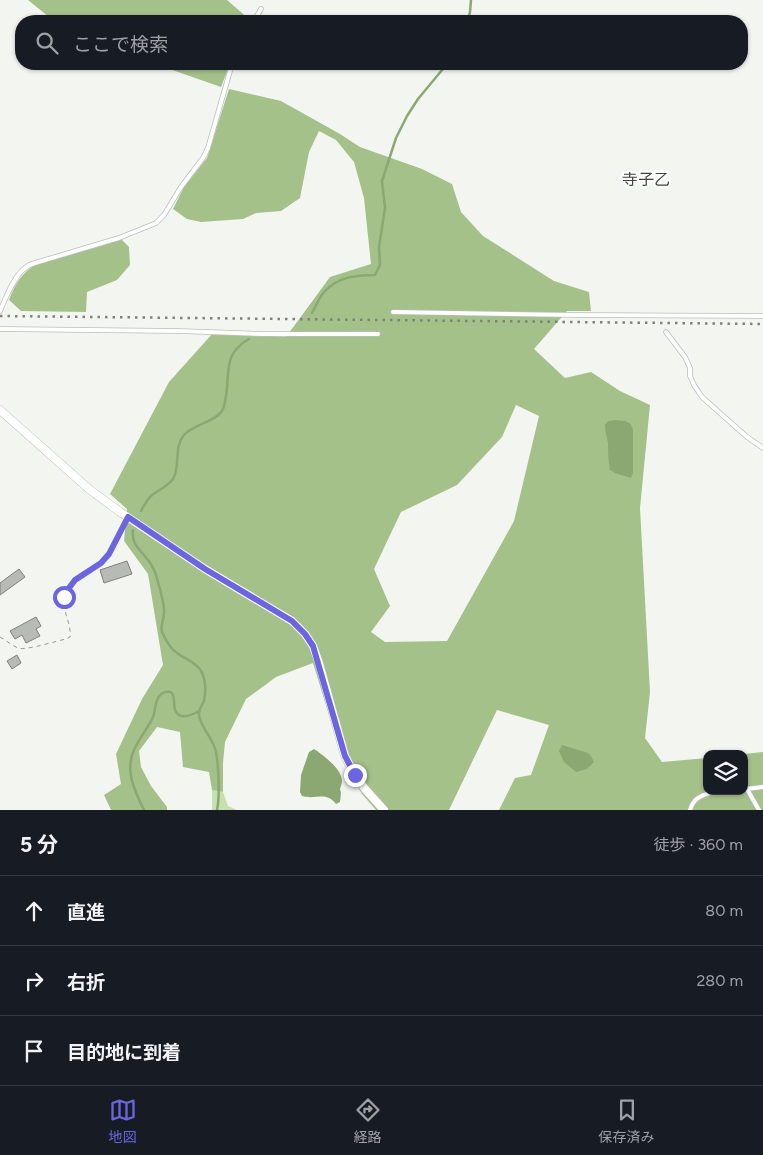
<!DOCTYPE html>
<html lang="ja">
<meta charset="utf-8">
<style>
:root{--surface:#171b24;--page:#20242c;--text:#f1f3f6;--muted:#9ea1a6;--line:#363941;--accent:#6b66e0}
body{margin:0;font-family:Figtree,"Noto Sans JP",sans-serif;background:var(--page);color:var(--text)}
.controls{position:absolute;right:15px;bottom:15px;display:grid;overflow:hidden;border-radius:10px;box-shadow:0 1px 4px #0004}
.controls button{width:45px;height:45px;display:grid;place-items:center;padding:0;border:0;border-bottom:1px solid var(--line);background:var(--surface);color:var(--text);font:25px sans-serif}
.stop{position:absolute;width:15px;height:15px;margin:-11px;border:4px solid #6b66e0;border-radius:50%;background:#fff}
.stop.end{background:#6b66e0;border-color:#fff;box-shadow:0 1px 5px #0008}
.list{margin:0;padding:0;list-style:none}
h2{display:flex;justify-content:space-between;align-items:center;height:65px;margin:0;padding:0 20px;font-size:21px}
h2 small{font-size:16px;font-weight:400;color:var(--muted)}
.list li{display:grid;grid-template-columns:32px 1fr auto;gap:15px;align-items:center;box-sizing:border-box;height:70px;padding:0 20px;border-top:1px solid var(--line)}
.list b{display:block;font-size:19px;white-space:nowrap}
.list em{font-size:16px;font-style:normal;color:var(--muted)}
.icon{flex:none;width:28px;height:28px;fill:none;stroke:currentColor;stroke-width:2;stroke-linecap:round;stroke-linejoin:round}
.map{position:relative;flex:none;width:763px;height:810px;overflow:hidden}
.search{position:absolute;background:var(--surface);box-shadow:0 1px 4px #0004;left:15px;right:15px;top:15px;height:55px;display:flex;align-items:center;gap:12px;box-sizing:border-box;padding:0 18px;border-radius:20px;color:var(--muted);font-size:19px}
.sheet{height:275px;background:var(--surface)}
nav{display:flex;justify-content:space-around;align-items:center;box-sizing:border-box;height:70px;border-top:1px solid var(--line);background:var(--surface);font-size:14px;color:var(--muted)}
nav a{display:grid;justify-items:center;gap:2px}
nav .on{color:var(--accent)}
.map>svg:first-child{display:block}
.green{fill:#c6e1af}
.forest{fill:#a4c18a;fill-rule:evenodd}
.water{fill:#8ba872}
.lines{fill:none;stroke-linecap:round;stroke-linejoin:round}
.stream{stroke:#8ba872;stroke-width:2.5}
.building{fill:#b7bbb5;stroke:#7f827c}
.lane-casing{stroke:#bbbeb8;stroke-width:5.5}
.street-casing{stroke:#bbbeb8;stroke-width:9}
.path{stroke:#959893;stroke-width:1;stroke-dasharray:4 4;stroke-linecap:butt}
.lane{stroke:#fff;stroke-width:4}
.street{stroke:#fff;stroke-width:8}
.rail{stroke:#7e817c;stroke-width:2.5;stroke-dasharray:2.5 5;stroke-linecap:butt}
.route{stroke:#6b66e0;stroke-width:6}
.labels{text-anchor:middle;stroke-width:4.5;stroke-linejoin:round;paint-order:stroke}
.quarter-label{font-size:16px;fill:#41443f;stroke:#fff}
</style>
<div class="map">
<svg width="763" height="810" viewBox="0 0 763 810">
<rect width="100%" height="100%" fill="#f3f6f0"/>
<path class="green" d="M212 790 223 792 228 806 237 810H212Z"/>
<path class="forest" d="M28 0H227L249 19 248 21H54Z
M158 64H230L221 87 158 65Z
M229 89 281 101 340 134 360 147 422 169 452 184 461 212 483 236 554 281 589 292 591 311H567L534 349 565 378 591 372 620 391 650 405 640 508 650 692 645 738 662 762 707 758V791H744V754L763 752V810H499L515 778 531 775 549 725 497 710 449 810H376L362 794 344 763 313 663 276 677 246 699 225 742 223 763V792L212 790 209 772 183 767 180 732 157 727 139 751 141 767 151 786 167 807V810H111L104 795 121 784 116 754 142 699 163 665 148 574 124 541 127 509 110 494 169 382 213 333 286 337 330 277 371 264 364 198 354 162 336 140 319 131 309 152 300 198 281 211 256 213 243 219 201 222 187 219 173 209 184 187 207 158ZM516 405 539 416 514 521 447 641 385 642 371 632 390 606 374 569 401 512 457 485 502 437Z
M121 239 129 247 130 265 117 280 87 292 86 312 21 311 9 300C15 284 22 272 37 264Z"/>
<path class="water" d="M615 420 625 421 631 424 633 430V472L631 478 615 473 610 470C608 461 608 452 608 443 607 437 605 432 605 425L608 421Z
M562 745 588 753 591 756 594 762 587 769 576 772 564 762 559 751Z
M314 749C323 755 342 769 342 781 342 783 341 786 340 789L341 793 340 802 336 804C326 791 316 800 302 796L300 792 301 775 309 752Z"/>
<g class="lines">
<path class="stream" d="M468 21 470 12 471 0
M312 313C316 306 319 298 324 292 337 277 356 275 375 275L380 265 379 247 385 208 382 181 396 138 407 116 418 99 447 64
M141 511C144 505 147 500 152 495 159 490 168 486 173 479 181 466 173 448 184 435 194 424 215 422 222 411 225 406 225 400 226 396 230 371 223 354 249 339
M133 530C131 544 140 549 147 559 151 563 153 568 155 572 158 582 165 604 164 613 164 620 160 625 162 632 165 639 171 649 177 653 186 660 196 662 201 671 206 679 206 692 204 701 202 706 198 709 199 715 201 727 210 735 214 746 219 757 220 797 217 810
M144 810C134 790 124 769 135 748 140 737 148 728 153 717 156 710 154 698 163 693 177 686 173 705 175 710 180 721 192 715 199 711"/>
</g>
<path class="building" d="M127 561 132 574 104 583 100 570Z
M19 569 25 577 0 595V583Z
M36 617 41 626 36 629 40 636 26 643 22 635 15 639 10 631Z
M17 655 21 663 12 669 7 661Z"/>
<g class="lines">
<defs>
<path id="lane" d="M254 21 261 9
M0 311C5 300 14 276 24 269 27 266 31 264 35 263L119 238 156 223 164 215 181 187 203 158 208 148 232 64
M393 312 576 315 763 316
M0 329 178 331 264 334H378
M666 332 685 357 690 368V376L694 385 702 397 747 437 763 448
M746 789 763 787
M747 789 759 810
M690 810C694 795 708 793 722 791"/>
<path id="street" d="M0 410 89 489 120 512 205 569 292 621 305 634 313 646 319 663 345 756 355 775 365 789 384 810"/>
</defs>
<use href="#lane" class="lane-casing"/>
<use href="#street" class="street-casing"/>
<path class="path" d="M0 637C6 640 11 645 18 648 25 651 56 641 66 639L70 637C72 623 60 608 65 595 72 577 91 574 103 562 112 551 118 537 124 524"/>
<use href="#lane" class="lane"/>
<use href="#street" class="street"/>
<path class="rail" d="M0 316 763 324"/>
</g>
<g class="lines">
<path class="route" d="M64 597 69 588 75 580 101 563 109 554 128 517 205 569 292 621 305 634 313 646 345 756 355 775"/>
</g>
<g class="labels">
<g class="quarter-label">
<text x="646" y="185">寺子乙</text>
</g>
</g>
</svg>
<div class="controls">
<button><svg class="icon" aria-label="layers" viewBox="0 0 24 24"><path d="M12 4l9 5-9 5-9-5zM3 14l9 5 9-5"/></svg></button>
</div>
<div class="stop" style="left:64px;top:597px"></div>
<div class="stop end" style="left:355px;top:775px"></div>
<div class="search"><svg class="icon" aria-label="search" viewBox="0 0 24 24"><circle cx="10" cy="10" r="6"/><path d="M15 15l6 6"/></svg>ここで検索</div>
</div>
<section class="sheet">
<h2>5 分<small>徒歩 · 360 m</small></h2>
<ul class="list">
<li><svg class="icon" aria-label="ahead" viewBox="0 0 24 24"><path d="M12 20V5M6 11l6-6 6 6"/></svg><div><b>直進</b></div><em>80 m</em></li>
<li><svg class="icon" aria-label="right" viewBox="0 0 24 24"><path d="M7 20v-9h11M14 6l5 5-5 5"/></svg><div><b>右折</b></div><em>280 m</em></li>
<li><svg class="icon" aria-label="arrive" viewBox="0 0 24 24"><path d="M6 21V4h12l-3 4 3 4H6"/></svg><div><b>目的地に到着</b></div></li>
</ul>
</section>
<nav>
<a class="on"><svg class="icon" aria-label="map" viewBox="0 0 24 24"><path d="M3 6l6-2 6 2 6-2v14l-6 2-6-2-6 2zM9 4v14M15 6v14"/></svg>地図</a>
<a><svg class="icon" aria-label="directions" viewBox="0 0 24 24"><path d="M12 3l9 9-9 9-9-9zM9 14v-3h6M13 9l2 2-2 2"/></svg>経路</a>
<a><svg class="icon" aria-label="saved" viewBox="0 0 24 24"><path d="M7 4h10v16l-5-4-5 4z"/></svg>保存済み</a>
</nav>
